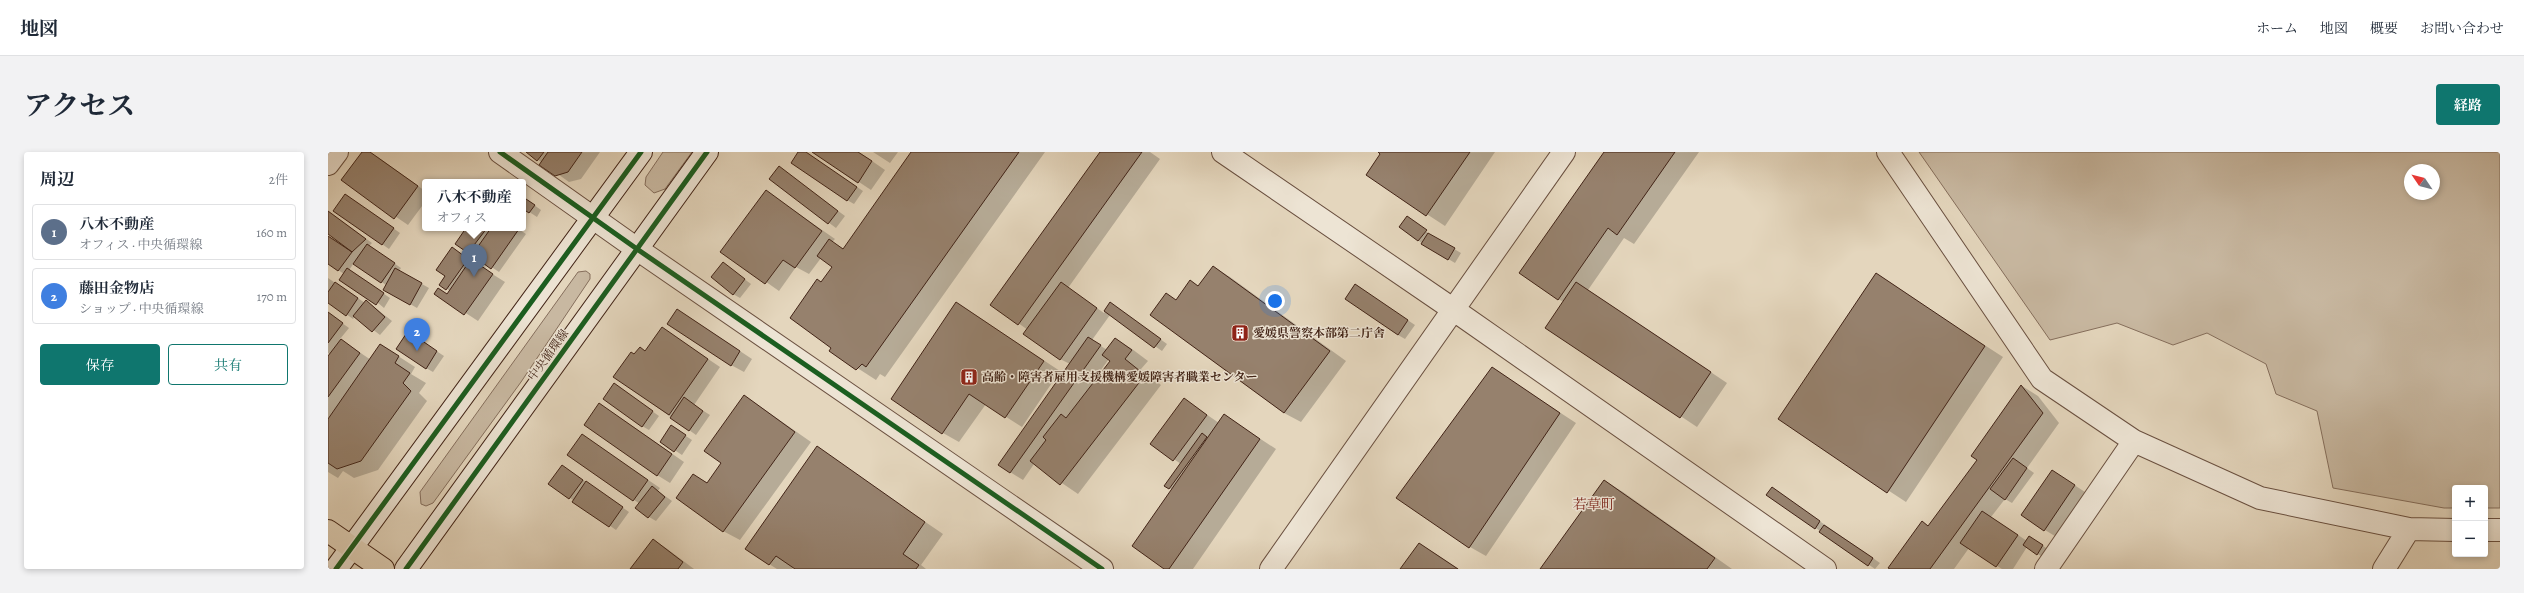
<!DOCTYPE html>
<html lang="ja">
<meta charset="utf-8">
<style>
:root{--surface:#fff;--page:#f2f2f3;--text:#1f2937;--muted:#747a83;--line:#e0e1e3;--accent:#0f766e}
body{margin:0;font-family:Alegreya,"Noto Serif JP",serif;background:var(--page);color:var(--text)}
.controls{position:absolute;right:12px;bottom:12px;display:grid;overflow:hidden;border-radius:4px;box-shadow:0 2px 6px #0003}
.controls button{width:36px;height:36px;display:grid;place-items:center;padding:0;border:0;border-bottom:1px solid var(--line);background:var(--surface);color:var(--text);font:20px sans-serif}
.compass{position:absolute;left:2076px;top:12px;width:36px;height:36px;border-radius:50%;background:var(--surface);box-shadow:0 2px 6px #0003;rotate:305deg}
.you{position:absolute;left:947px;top:149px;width:14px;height:14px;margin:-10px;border:3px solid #fff;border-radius:50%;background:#1a73e8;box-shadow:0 0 0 6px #1a73e833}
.badge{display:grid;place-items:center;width:26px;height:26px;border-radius:50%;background:var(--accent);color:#fff;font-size:13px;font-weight:700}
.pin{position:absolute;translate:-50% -33px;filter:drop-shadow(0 1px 2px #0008)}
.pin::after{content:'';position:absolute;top:21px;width:14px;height:12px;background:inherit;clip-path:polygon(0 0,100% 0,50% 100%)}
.popup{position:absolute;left:94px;top:27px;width:104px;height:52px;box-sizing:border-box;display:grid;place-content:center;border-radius:4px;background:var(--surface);filter:drop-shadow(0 1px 3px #0005);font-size:13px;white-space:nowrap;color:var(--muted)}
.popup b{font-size:15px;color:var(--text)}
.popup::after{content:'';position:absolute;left:50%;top:100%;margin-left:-8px;border:8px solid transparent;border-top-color:var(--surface)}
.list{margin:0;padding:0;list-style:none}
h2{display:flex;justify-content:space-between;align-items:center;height:52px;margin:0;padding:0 16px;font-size:17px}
h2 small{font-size:13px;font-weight:400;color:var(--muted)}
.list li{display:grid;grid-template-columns:26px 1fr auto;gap:12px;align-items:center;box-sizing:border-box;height:56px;margin:0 8px 8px;padding:0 8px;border:1px solid var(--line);border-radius:4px}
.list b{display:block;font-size:15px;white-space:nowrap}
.list p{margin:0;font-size:13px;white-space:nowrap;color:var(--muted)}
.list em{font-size:13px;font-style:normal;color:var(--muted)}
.actions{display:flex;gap:8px;padding:12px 16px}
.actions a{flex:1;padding:9px 0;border:1px solid var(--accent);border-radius:4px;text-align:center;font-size:14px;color:var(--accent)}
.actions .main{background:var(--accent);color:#fff}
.map{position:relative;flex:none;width:2172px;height:417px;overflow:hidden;border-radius:4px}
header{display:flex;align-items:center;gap:24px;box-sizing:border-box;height:56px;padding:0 20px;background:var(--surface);border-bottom:1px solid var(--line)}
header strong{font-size:19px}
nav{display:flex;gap:22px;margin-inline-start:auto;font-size:14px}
.intro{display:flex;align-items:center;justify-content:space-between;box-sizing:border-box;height:96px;padding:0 24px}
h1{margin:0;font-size:28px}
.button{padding:10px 18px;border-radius:4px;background:var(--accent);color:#fff;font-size:14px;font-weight:700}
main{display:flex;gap:24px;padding:0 24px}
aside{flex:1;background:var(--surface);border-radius:4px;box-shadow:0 2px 6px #0003}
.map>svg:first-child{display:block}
.green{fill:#c8b8a1;stroke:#856e5c;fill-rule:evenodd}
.shadow{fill:#0003;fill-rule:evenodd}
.building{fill:#96816d;stroke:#422417}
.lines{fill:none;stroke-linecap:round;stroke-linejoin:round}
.street-casing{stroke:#6a5040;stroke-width:24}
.secondary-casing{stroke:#422417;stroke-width:24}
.highway-casing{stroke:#422417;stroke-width:24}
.street{stroke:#ede4d4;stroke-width:22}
.secondary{stroke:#ede4d4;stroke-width:22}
.highway{stroke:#e4d6bd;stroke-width:22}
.cycleway-casing{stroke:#ede4d4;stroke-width:8}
.cycleway{stroke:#1b5e20;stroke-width:5}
.labels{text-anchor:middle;stroke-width:3;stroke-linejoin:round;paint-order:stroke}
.poi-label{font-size:12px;font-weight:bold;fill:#422417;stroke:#ede4d4;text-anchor:start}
.street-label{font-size:12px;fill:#422417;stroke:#ede4d4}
.quarter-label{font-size:14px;fill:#7a1f14;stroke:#ede4d4}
</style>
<header>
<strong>地図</strong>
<nav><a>ホーム</a><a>地図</a><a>概要</a><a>お問い合わせ</a></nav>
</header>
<div class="intro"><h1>アクセス</h1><a class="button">経路</a></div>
<main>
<aside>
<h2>周辺<small>2件</small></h2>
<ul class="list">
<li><span class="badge" style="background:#5c6f8a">1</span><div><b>八木不動産</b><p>オフィス · 中央循環線</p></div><em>160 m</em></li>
<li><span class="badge" style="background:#3f7fe0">2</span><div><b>藤田金物店</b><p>ショップ · 中央循環線</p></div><em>170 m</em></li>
</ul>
<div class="actions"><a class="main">保存</a><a>共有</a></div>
</aside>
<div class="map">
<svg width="2172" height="417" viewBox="0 0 2172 417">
<rect width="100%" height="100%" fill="#e4d6bd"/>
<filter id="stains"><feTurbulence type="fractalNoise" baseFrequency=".005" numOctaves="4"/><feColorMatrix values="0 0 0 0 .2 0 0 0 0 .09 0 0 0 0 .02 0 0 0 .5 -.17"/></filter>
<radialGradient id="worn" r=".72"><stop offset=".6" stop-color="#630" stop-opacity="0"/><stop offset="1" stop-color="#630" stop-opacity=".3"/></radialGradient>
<path class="green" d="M335 0H364L337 37 326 41 317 33 318 25Z
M1591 0H2172V356H2157V336H2127V356H2116L2005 336 1989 259 1948 242 1938 212 1879 181 1845 193 1789 171 1722 188ZM2082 18H2106V42H2082Z
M258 119 262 122V127L193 230 105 351 98 354 93 352 92 340 250 120Z"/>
<path class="shadow" d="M35 0H41L50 5 97 39V50L80 73 14 28Z
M199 0H272L253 27 241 30Z
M472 0 480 2 535 39 526 52 519 48Z
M486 0H531L557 18 543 38Z
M545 0H570L562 11Z
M584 0H717L557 225 552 222 548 228 503 199 505 196 494 131 505 115 493 106 481 122 468 115 451 139 394 99 438 39 507 87 504 90 516 97Z
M773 0H822L832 7 740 136 776 161 782 151 839 192 834 199 782 163 764 188 779 198 788 187 804 197 820 209 813 217 833 233 750 342 706 312 695 328 682 320 742 212 732 207 700 178 663 152ZM781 207 783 208 769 227 767 226Z
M1052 0H1167L1117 74 1039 23 1054 1Z
M1278 0H1371L1306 92 1296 86 1260 138 1399 231 1369 275 1219 175 1236 150 1230 147Z
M451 15 517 64 508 76 442 27Z
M195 45 213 58 209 65 195 56Z
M24 47 72 81 61 97 6 59Z
M1 60 44 91 41 94 73 116 71 119 101 136 89 156 56 137 58 133 26 111 21 118 62 146 56 156 16 122 0 111V84L12 90 0 81Z
M1079 65 1104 84 1133 101 1127 111 1095 92 1072 75Z
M139 76H189L198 82 171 120 128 91Z
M131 101 177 130 150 169 107 141 119 143 122 139 112 132Z
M395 111 423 132 412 146 405 142Z
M886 115 902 125 1018 209 973 270 956 261 823 163 871 135Z
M1548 123 1675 205 1578 350 1451 267Z
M0 126 37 151 38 150 45 154 64 169 52 183 27 164 25 167 0 149Z
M1034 138 1087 173 1077 187 1070 183Z
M628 151 732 219 694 275 658 252 631 290 615 281Z
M0 161 21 176 12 187 43 208 53 193 87 215 83 222 98 231 91 241 99 249 50 318 26 326 15 319 10 326 0 320V206L2 202 0 201Z
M362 166 424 207 416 220 403 213Z
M334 176 392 215 366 253 382 263 368 283 287 225 312 196 318 199Z
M87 185 116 204 105 220 98 216Z
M1164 216 1248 271 1158 404 1142 395Z
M1694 234 1710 244 1731 271 1699 316 1706 321 1684 351 1677 347 1663 365 1699 389H1708L1721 398 1716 406 1699 395 1685 417H1674L1641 396 1626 417H1563L1594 370 1601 374 1651 308Z
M293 237 331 264 321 278 314 274Z
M417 244 483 290 412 388 395 379 365 323 380 331 394 311Z
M856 247 891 271 896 263 948 297 865 417H838L844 338 838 333 853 312 824 292Z
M284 260 356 310 342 331 329 323Z
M350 279 364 288 354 303 333 289Z
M254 283 332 336 330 339 344 349 328 369 321 365 312 352 240 303Z
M489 296 615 382 593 413 598 417H469L466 415 464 417H449L441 412Z
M241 318 301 360 288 378 242 346Z
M1725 319 1760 342 1730 386 1717 378Z
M1277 329 1295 340 1404 417H1214Z
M1451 341 1552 411 1547 417 1440 343Z
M325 388 338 396 366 417H303Z
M1092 392 1108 402 1131 417H1073Z"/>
<path class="building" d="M34 0H42L90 34 66 67 13 28Z
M198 0H216L209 9Z
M220 0H254L240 20 227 24 211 13Z
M470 0H478L529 35 519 49 463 11Z
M484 0H530L544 9 530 31Z
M583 0H691L538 215 534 212 528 218 501 199 503 196 462 166 489 127 493 130 504 115 489 104 501 87 515 97Z
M772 0H814L690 173 662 153Z
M1050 0H1142L1098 64 1038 23 1052 2Z
M1276 0H1347L1289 83 1280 76 1230 148 1191 121Z
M451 14 510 59 500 72 441 27Z
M438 38 494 79 467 116 455 108 437 132 392 100Z
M17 42 66 76 54 93 5 59Z
M195 45 207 53 201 61 195 57Z
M0 59 38 87 24 100 0 82Z
M1079 64 1099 78 1090 89 1071 75Z
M138 76H159L140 101 127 92Z
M163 76 191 77 163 117 144 103Z
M1100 81 1127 96 1120 108 1093 92Z
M0 84 24 100 10 119 0 112Z
M39 92 67 111 53 131 25 112Z
M124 95 140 107 118 138 111 133 117 124 108 118Z
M143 107 165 122 136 163 106 142 110 136 119 142Z
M395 110 417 127 405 143 383 125Z
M885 114 1002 199 956 261 822 163 838 141 848 148 862 128 870 134Z
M19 116 56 141 48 153 11 128Z
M67 116 94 131 82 153 55 138Z
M1548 121 1657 194 1559 341 1450 267Z
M7 130 30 146 18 164 0 151V140Z
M733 130 769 156 732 208 695 182Z
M1248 130 1383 220 1352 266 1217 176Z
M1027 132 1080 168 1070 183 1017 147Z
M38 148 57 165 44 180 25 164Z
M628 150 716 209 677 266 641 242 614 282 563 247Z
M782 150 833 187 826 196 776 159Z
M349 157 412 199 403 214 339 172Z
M0 160 15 171 0 191Z
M334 175 380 207 341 263 285 225 303 200 306 202 312 195 317 199Z
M80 179 109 199 98 217 68 197Z
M760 185 773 193 682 321 670 313Z
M787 186 804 198 797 207 817 223 732 333 702 309 718 288 715 285 733 262 738 266 782 209 774 203Z
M13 187 32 201 0 245V204Z
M52 192 71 204 67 211 82 221 75 231 83 239 33 309 9 317 0 311V267Z
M1164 215 1232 261 1141 396 1068 346Z
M286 231 325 259 314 275 275 247Z
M1693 233 1715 261 1602 417H1562L1560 416 1594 369 1600 374 1649 308 1643 304Z
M416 243 467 280 395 380 348 346 365 322 379 331 393 311 376 299Z
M356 245 375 259 361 279 342 266Z
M856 246 879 263 845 309 822 292Z
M271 251 344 302 329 324 256 273Z
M896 262 932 287 841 417H836L804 394Z
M343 273 358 283 346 300 332 290Z
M874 281 879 285 841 337 836 334Z
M254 282 320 328 305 349 239 303Z
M489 294 597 370 575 402 591 413 588 417H467L448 404 441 413 417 397Z
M1685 306 1699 316 1677 348 1662 337Z
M234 313 255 328 241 347 220 332Z
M1724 318 1747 333 1716 379 1693 363Z
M1276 328 1387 406 1379 417H1212Z
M258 329 295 355 281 375 244 350Z
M324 334 337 345 320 366 307 356Z
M1444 335 1492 369 1487 377 1438 343Z
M1654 359 1690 383 1668 415 1632 391Z
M1496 373 1545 406 1540 414 1491 380Z
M1701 384 1715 393 1709 403 1695 393Z
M325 387 355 410 350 417H302Z
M1091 391 1130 417H1072Z"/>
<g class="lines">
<defs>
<path id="street" d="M172 0 309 97 774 417
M895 0 1126 158 1497 417
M1560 0 1714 227 1806 289 1932 346 2081 377 2127 378
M0 12 9 0
M2157 378H2172
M943 417 1236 0
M1718 417 1806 289
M2056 417 2081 377"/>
<path id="secondary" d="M8 417 313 0
M78 417 379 0"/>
<path id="highway" d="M0 379 55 417"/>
</defs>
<use href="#street" class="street-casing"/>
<use href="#secondary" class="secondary-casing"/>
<use href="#highway" class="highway-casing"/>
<use href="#street" class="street"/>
<use href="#secondary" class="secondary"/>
<use href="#highway" class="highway"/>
<defs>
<path id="cycleway" d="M172 0 309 97 774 417
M8 417 313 0
M78 417 379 0"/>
</defs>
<use href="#cycleway" class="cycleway-casing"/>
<use href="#cycleway" class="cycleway"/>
</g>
<defs>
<symbol id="building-square" viewBox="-11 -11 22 22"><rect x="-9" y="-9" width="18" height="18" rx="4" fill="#8f2418" stroke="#ede4d4"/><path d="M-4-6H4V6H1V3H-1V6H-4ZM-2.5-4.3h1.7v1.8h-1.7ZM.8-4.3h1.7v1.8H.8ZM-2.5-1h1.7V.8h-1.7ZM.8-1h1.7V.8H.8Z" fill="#fff"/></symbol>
</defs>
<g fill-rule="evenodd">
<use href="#building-square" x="902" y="171" width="20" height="20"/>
<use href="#building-square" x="631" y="215" width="20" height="20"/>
</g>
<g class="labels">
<g class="poi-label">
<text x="925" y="185">愛媛県警察本部第二庁舎</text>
<text x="654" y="229">高齢・障害者雇用支援機構愛媛障害者職業センター</text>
</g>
<g class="street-label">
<text transform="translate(220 203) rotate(-54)" y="4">中央循環線</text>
</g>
<g class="quarter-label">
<text x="1266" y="357">若草町</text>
</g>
</g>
<rect width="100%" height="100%" filter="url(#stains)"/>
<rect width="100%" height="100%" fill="url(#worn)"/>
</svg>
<div class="controls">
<button>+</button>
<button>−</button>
</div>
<svg class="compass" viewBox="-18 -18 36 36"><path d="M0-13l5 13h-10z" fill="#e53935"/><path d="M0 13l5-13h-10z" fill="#747a83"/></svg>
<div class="you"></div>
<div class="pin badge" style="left:146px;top:125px;background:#5c6f8a">1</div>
<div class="popup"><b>八木不動産</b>オフィス</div>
<div class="pin badge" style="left:89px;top:199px;background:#3f7fe0">2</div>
</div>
</main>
